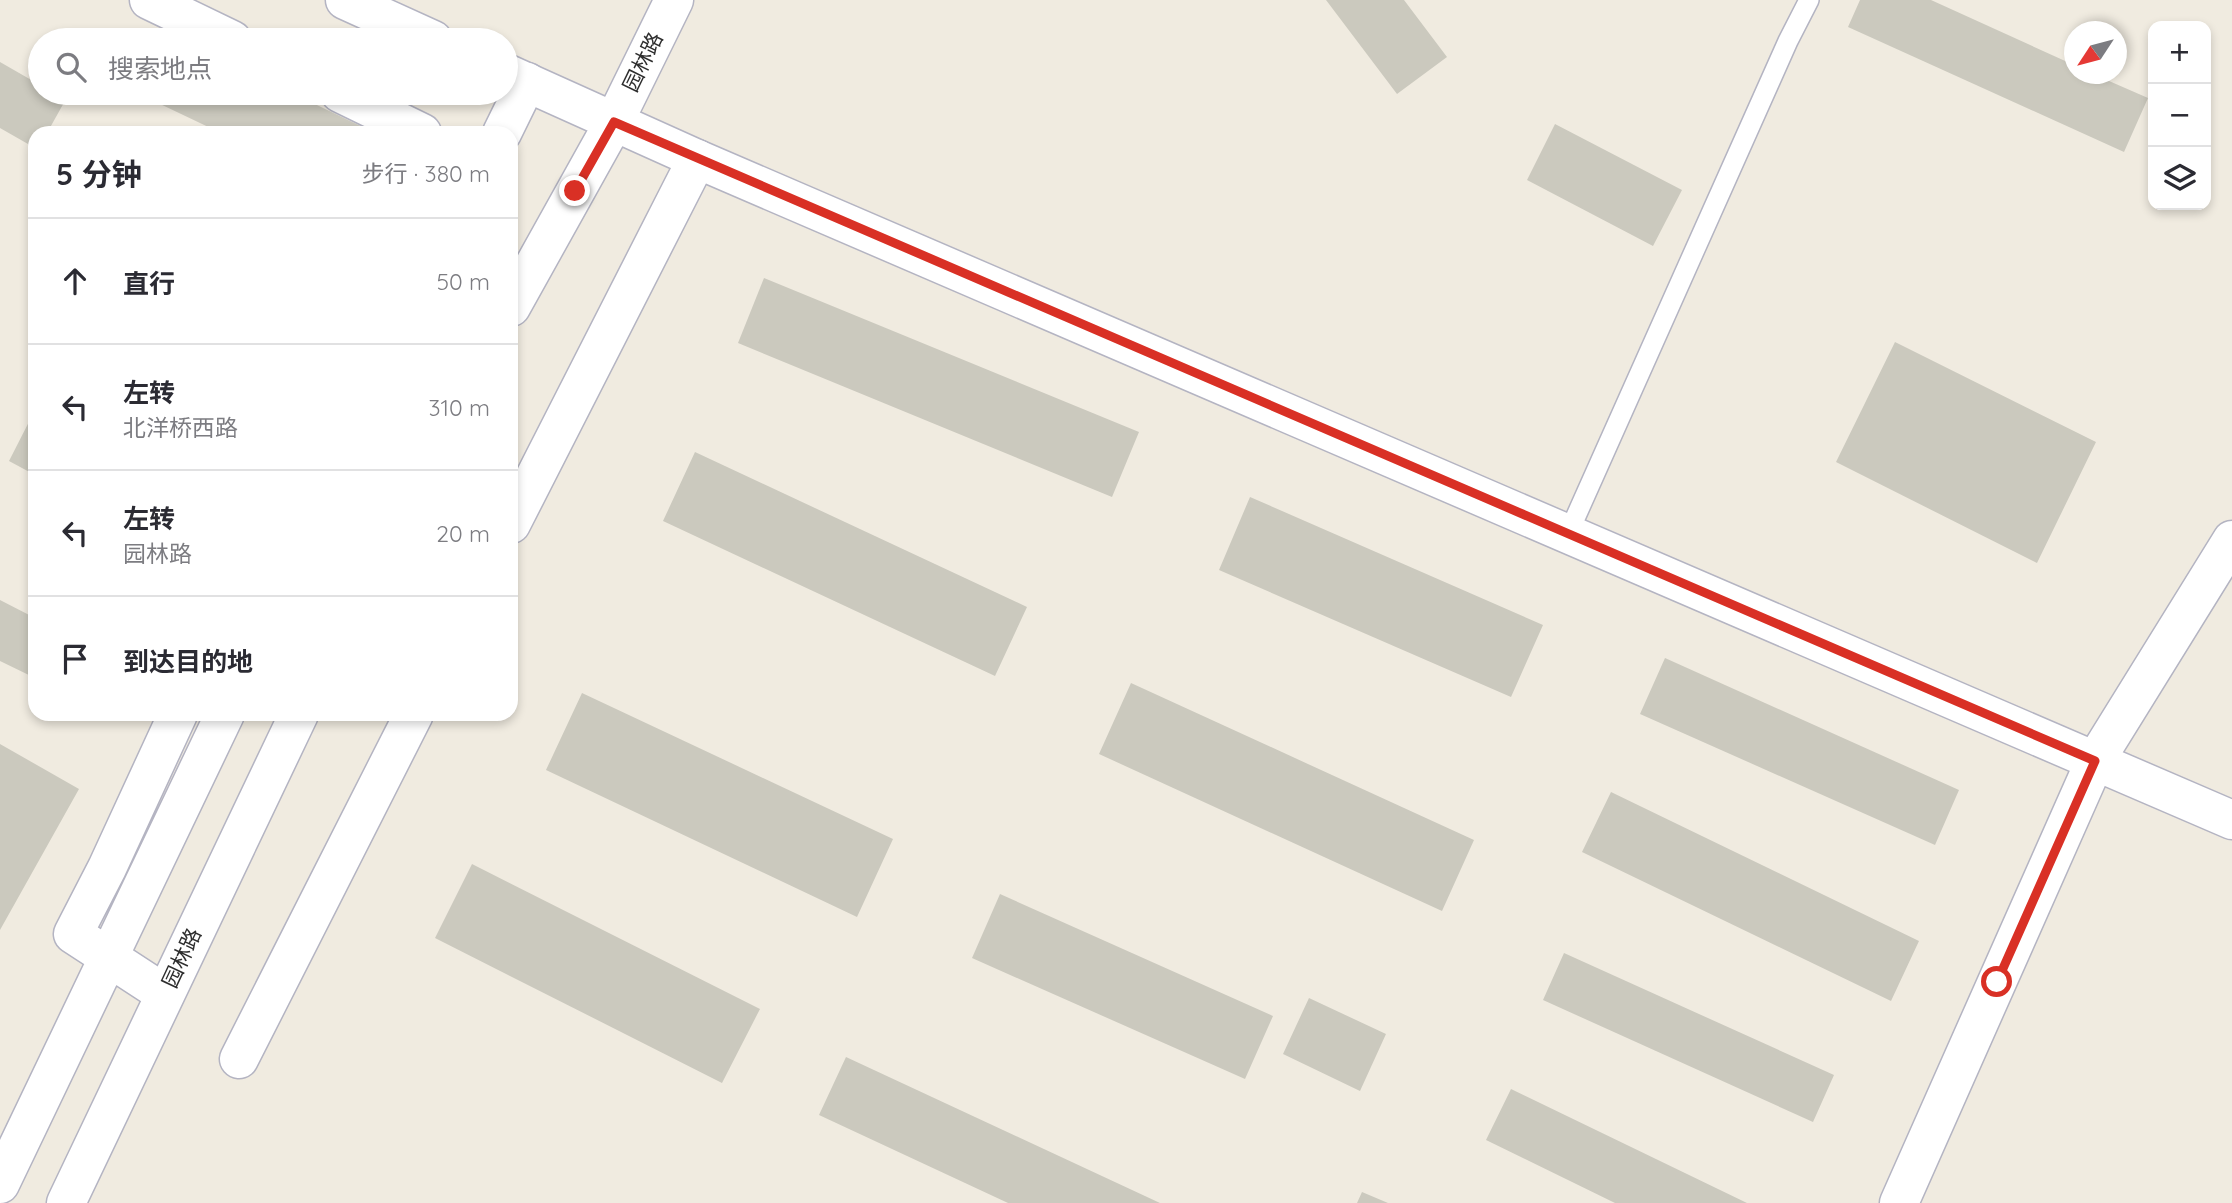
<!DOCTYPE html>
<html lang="zh">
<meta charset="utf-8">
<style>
:root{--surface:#fff;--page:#f7f7f7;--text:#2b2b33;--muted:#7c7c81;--line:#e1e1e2}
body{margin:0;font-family:Quicksand,"Noto Sans SC",sans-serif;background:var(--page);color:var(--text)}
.controls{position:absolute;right:21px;top:21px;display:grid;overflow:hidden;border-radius:14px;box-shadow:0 4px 10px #0003}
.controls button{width:63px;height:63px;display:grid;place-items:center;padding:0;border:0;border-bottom:2px solid var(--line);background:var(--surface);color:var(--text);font:35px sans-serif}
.compass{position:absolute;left:2064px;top:21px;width:63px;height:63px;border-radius:50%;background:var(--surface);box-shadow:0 4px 10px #0003;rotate:234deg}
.stop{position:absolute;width:21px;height:21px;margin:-16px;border:5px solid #d93025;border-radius:50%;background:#fff}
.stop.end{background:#d93025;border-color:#fff;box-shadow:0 2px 7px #0008}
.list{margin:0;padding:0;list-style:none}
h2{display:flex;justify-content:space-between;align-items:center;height:91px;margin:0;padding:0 28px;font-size:30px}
h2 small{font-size:23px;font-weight:400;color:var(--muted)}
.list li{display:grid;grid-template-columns:46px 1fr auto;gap:21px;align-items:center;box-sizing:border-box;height:126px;padding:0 28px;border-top:2px solid var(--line)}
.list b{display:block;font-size:26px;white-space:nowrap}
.list p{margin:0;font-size:23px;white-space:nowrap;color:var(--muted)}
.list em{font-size:23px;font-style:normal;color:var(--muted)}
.icon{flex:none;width:38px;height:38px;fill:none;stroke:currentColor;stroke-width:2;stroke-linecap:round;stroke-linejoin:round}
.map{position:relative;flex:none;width:2232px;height:1203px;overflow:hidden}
.search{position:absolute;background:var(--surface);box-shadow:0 4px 10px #0003;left:28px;top:28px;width:490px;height:77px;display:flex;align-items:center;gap:18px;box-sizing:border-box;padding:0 24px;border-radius:38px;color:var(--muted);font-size:26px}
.panel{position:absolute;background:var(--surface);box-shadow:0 4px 10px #0003;left:28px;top:126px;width:490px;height:595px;border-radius:21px}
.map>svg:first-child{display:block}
.building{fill:#cbc9be}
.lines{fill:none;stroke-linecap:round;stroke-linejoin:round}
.service-casing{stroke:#b4b4c2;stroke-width:22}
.minor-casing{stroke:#b4b4c2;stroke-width:41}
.secondary-casing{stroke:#b4b4c2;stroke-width:41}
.service{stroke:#fff;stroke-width:19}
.minor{stroke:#fff;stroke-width:38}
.secondary{stroke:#fff;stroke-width:38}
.route{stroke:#d93025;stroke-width:9}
.labels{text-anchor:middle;stroke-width:7;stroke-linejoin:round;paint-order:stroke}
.street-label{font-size:21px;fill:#2e2e2e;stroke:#fff}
</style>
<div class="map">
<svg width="2232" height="1203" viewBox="0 0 2232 1203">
<rect width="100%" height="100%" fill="#f0ebe0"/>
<path class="building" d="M1326 0H1404L1447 57 1397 94Z
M1860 0H1931L2074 65V74H2093L2148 98 2124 152 1848 27Z
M0 62 40 85V93H54L66 99 47 133H35V148L0 128Z
M137 93H292L375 133H221Z
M1555 124 1682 190 1653 246 1527 180Z
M764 278 1139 432 1112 497 738 343Z
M1895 342 2096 442 2037 563 1836 462Z
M35 410V475L9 461Z
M695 452 1027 607 995 676 663 521Z
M1250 497 1543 625 1511 697 1219 570Z
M0 600 35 618V678L0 661Z
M1665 658 1959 790 1935 845 1640 714Z
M1131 683 1474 840 1442 911 1099 754Z
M582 693 893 839 857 917 546 770Z
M0 744 79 789 0 930Z
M1611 792 1919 941 1891 1001 1582 852Z
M472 864 760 1009 722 1083 435 938Z
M1000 894 1273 1016 1245 1079 972 958Z
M1564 953 1834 1075 1813 1122 1543 1000Z
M1309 998 1386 1034 1360 1091 1283 1054Z
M846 1057 1160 1203H1008L819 1115Z
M1511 1089 1747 1203H1615L1486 1140Z
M1362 1192 1388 1203H1357Z"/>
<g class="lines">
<defs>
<path id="service" d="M1568 534 1788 41 1809 0"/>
<path id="minor" d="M149 0 232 40
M340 93 422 133
M502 133 527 82
M511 524 697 159
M165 994 73 934 107 868 178 714
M239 1059 414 714
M0 1184 225 714
M1899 1203 2095 761 2232 540"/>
<path id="secondary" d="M345 0 433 40
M506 73 697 159 2232 820
M511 307 614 122 674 0
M66 1203 299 714"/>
</defs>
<use href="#service" class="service-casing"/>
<use href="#minor" class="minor-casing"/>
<use href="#secondary" class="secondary-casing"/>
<use href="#service" class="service"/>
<use href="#minor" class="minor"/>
<use href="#secondary" class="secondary"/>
</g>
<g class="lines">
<path class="route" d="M575 191 614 122 2095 761 1997 982"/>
</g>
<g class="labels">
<g class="street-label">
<text transform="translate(643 62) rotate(-64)" y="7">园林路</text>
<text transform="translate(182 958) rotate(-65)" y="7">园林路</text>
</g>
</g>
</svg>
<div class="controls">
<button>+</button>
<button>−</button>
<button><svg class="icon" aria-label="layers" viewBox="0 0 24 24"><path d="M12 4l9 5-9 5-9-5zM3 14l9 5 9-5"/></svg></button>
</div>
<svg class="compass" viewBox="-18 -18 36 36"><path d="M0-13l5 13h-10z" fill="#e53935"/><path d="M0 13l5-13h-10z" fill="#7c7c81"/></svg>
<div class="stop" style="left:1997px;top:982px"></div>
<div class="stop end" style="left:575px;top:191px"></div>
<div class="search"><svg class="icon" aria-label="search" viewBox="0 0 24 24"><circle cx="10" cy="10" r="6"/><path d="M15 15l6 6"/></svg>搜索地点</div>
<section class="panel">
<h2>5 分钟<small>步行 · 380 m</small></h2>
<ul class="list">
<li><svg class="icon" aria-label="ahead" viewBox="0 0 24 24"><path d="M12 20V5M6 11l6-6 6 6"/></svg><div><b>直行</b></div><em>50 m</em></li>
<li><svg class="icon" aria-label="left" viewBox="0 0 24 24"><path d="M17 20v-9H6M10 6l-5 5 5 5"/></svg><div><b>左转</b><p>北洋桥西路</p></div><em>310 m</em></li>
<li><svg class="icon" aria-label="left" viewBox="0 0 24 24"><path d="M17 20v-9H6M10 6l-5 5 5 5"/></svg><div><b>左转</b><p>园林路</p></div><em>20 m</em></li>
<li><svg class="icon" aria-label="arrive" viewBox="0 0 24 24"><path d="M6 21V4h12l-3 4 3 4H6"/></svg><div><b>到达目的地</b></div></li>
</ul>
</section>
</div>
